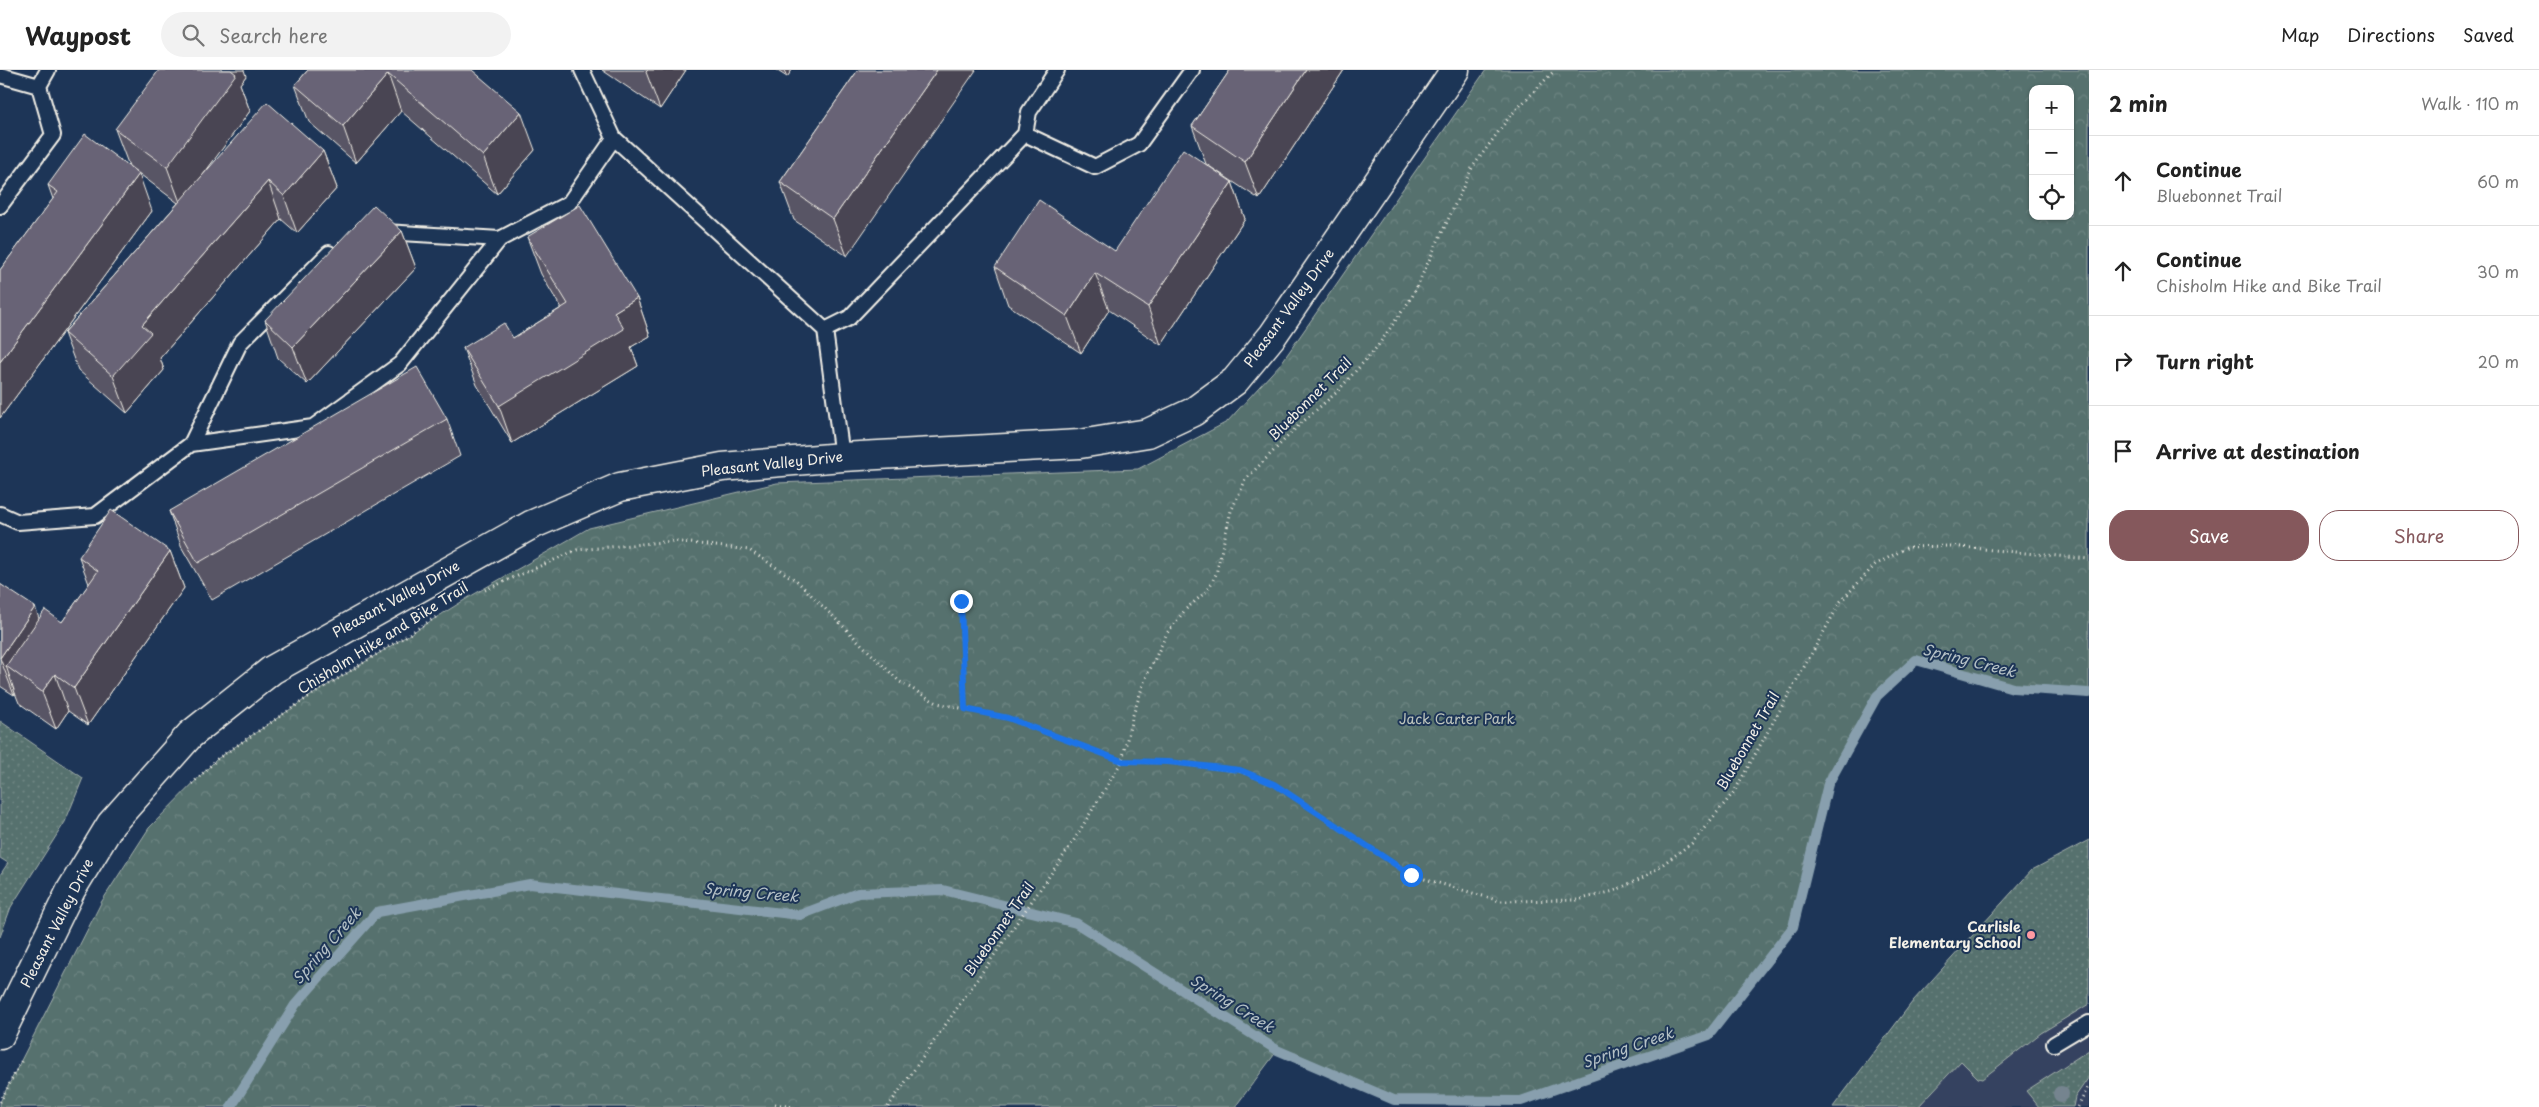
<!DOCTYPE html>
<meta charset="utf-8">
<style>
:root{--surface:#fff;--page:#f2f2f2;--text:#222;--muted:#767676;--line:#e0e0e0;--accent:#85585c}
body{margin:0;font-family:"Playpen Sans",sans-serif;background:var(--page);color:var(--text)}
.controls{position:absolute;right:15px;top:15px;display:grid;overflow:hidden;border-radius:10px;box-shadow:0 1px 4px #0004}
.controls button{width:45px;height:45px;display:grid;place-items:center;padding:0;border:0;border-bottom:1px solid var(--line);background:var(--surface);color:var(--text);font:25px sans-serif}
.stop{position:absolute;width:15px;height:15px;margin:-11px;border:4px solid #1a73e8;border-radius:50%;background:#fff}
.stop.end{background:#1a73e8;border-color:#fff;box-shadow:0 1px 5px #0008}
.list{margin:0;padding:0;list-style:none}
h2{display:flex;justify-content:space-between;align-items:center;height:65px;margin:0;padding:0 20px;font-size:21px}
h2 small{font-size:16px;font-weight:400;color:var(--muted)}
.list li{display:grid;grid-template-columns:32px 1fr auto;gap:15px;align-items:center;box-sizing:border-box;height:90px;padding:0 20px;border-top:1px solid var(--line)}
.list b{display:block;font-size:19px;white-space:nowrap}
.list p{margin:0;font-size:16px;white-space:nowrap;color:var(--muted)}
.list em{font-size:16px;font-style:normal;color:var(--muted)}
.actions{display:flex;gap:10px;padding:15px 20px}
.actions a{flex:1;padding:11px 0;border:1px solid var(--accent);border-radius:20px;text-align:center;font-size:18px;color:var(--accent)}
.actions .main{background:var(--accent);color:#fff}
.icon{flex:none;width:28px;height:28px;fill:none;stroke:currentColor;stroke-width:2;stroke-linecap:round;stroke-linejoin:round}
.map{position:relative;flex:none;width:2089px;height:1037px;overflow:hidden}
header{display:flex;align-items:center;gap:30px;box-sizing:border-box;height:70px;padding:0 25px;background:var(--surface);border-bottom:1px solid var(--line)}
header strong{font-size:24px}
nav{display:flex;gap:28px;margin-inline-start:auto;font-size:18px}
.search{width:350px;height:45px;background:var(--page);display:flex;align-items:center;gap:12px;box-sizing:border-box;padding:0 18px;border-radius:28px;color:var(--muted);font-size:19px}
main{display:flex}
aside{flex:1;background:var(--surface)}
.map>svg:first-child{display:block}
.built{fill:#344360}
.grass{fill:url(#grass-dots);stroke:#a5b1ab}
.forest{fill:url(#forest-crowns);stroke:#a5b1ab;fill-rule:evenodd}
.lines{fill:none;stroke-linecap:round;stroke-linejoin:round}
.stream{stroke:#889fae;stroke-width:10}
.service-casing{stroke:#f4f1e8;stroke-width:18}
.tertiary-casing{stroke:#f4f1e8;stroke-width:31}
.path{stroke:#f4f1e8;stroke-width:3;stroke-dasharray:1 4;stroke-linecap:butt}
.service{stroke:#1d3557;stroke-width:14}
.tertiary{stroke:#1d3557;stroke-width:28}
.tree{fill:#75848f}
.wall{fill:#595565;stroke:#f4f1e8}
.shaded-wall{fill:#494553;stroke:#f4f1e8}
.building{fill:#686376;stroke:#f4f1e8}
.route{stroke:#1a73e8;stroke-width:6}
.poi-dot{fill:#ff9aa2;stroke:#1d3557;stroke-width:2}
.labels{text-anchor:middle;stroke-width:4;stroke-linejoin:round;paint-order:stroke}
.street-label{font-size:14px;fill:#f4f1e8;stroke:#1d3557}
.park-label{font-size:14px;fill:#bdc4bd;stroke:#1d3557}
.poi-label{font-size:14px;font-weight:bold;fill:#f4f1e8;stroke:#1d3557;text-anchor:end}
.water-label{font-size:15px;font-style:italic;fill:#b5c1c6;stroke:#1d3557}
</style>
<header>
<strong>Waypost</strong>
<div class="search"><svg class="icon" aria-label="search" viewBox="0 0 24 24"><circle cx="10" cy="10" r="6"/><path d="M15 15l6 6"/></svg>Search here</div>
<nav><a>Map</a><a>Directions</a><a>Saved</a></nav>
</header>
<main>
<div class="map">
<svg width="2089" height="1037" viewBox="0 0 2089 1037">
<defs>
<pattern id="grass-dots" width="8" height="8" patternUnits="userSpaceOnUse" patternTransform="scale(1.25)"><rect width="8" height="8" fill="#56716e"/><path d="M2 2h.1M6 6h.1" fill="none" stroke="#6f8683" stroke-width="1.8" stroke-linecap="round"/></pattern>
<pattern id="forest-crowns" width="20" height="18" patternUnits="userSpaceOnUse" patternTransform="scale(1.25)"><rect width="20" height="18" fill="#56716e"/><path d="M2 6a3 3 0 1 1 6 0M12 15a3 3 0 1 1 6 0" fill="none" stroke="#6f8683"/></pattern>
</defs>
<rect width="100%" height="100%" fill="#1d3557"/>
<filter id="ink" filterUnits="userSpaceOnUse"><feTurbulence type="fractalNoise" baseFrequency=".02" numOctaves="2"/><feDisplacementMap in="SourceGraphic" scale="10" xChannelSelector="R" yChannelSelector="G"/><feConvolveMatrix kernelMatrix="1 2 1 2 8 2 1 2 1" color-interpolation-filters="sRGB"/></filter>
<g filter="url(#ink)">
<path class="built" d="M2089 770V1037H1833L1913 931 2032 800Z"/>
<path class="grass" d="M0 651 83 708 65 752 11 837 0 867V805L8 793 0 788Z
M2089 770V934L2041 963 1982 1009 1978 1008 1961 991 1918 1037H1833L1913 931 2032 800Z
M2089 980V1007L2075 1027 2073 1037H2039L2026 1021Z"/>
<path class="forest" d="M1486 0H2089V623L2013 618 1916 590 1877 626 1828 714 1793 857 1709 965 1521 1031 1394 1030 1277 981 1235 1037H0V1032L102 831 149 758 217 689 307 628 471 526 589 458 777 413 1138 399 1227 352 1282 292ZM2033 19H2070V146H2033Z"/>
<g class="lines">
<path class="stream" d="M231 1037 295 935 377 842 530 814 800 845 858 823 943 820 1076 853 1277 980 1394 1030 1521 1031 1709 965 1793 857 1828 714 1877 626 1916 590 2013 618 2089 623"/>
<defs>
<path id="service" d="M582 0 614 68 825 260 842 387
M1057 0 1029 42 1025 64 1095 97 1139 74 1192 0
M0 5 39 16
M0 136 53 65 39 16 48 0
M385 162 500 169 569 133 614 68
M825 260 849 248 1025 64
M191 374 313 357 400 294 500 169
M0 444 18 452 95 446 191 374 240 273 329 183
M2054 974 2089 953"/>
<path id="tertiary" d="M0 965 71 820 111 754 190 665 272 600 531 455 620 417 722 397 842 387 1080 374 1148 363 1193 342 1235 311 1273 265 1455 0"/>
</defs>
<use href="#service" class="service-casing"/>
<use href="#tertiary" class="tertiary-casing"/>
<path class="path" d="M485 520 577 480 674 471 749 480 797 511 900 612 937 633 1008 648 1122 691 1168 692 1240 701 1274 714 1411 805 1500 831 1577 830 1614 821 1648 805 1692 773 1734 722 1841 531 1875 495 1908 477 1951 476 2089 489
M961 531 965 639
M192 714 217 689 307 628 436 547
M0 1032 23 988
M775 1034 793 1037
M888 1037 1071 775 1122 691 1132 648 1144 612 1167 563 1186 539 1208 520 1216 504 1231 441 1246 409 1299 355 1337 322 1377 277 1412 227 1472 98 1510 46 1555 0
M2078 1037 2089 1015"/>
<use href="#service" class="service"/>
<use href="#tertiary" class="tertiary"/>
</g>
<circle class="tree" cx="2061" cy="1024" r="8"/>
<path class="wall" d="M308 0H472L535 80 497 124 401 41 356 93 309 52 295 15Z
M602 0H686L660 39Z
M776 0H792L787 7Z
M858 0 847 186 794 150 780 112Z
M1230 0H1344L1259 129 1206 94 1192 56Z
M246 6 240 14 250 41 201 107 323 81 337 118 297 163 281 149 160 288 164 300 127 343 78 300 64 263 178 133 129 96 115 59Z
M1232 112 1245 149 1161 275 1109 240 1081 283 1008 235 995 197 1115 181Z
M48 115 152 141 0 348V200L53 129Z
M402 161 416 198 307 314 278 288 265 250Z
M527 167 637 228 650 266 631 277 638 296 512 373 477 315 463 278 513 268 561 238 541 204Z
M447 349 460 386 212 530 182 478 169 441Z
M170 481 184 518 88 655 68 641 56 659 19 633 15 623 14 625 0 616V514L39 549 62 552 89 514 79 487Z"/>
<path class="shaded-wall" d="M221 0H244L246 6 240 14 250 41 181 135 167 97Z
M648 0H686L660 39 646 2Z
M784 0H792L787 7Z
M937 0H976L847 186 833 149Z
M1306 0H1344L1259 129 1245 92Z
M388 4 401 41 356 93 343 56Z
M521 42 535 80 497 124 483 86Z
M323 81 337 118 297 163 284 126Z
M139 104 152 141 0 348V292Z
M268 111 281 149 160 288 164 300 127 343 113 306 142 255Z
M1232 112 1245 149 1161 275 1148 237Z
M402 161 416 198 307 314 293 277Z
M1095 203 1109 240 1081 283 1067 246Z
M637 228 650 266 631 277 638 296 512 373 499 336 614 242Z
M170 481 184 518 88 655 74 618Z
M35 537 48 574 6 596 15 623 14 625 0 588Z
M55 604 68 641 56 659 42 622Z"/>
<path class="building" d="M159 0H231L236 4 167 97 115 59Z
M308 0H472L521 42 483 86 388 4 343 56 295 15Z
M858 0H937L833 149 780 112Z
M1230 0H1306L1245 92 1192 56Z
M267 32 323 81 284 126 268 111 142 255 151 263 113 306 64 263Z
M85 64 139 104 0 292V200L58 122 48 115Z
M1183 79 1232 112 1148 237 1095 203 1067 246 995 197 1039 130 1115 181Z
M374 135 402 161 293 277 265 250Z
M580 135 637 228 614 242 624 259 499 336 463 278 504 253 513 268 568 234 527 167Z
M417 297 447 349 198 493 169 441Z
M111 440 170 481 74 618 55 604 42 622 6 596 45 540 62 552 98 501 79 487Z
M0 514 35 537 0 588Z"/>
</g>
<g class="lines" filter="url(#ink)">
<path class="route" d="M961 531 965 639 1008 648 1122 691 1168 692 1240 700 1274 714 1411 805"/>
</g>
<circle class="poi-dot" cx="2031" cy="865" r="5"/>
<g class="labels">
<g class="street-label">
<text transform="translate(1289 238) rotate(-54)" y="5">Pleasant Valley Drive</text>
<text transform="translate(1310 329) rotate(-45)" y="5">Bluebonnet Trail</text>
<text transform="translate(772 394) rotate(-6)" y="5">Pleasant Valley Drive</text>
<text transform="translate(396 529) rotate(-29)" y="5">Pleasant Valley Drive</text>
<text transform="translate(383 568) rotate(-32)" y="5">Chisholm Hike and Bike Trail</text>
<text transform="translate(1748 671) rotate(-60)" y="5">Bluebonnet Trail</text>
<text transform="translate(57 853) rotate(-63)" y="5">Pleasant Valley Drive</text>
<text transform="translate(999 859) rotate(-55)" y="5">Bluebonnet Trail</text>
</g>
<g class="park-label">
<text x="1457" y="654">Jack Carter Park</text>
</g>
<g class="poi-label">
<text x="2021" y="862">Carlisle<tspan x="2021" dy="16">Elementary School</tspan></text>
</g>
<g class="water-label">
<text transform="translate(1969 591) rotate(14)" y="5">Spring Creek</text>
<text transform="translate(751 823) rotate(5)" y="5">Spring Creek</text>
<text transform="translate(327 876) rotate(-49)" y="5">Spring Creek</text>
<text transform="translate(1232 934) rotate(32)" y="5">Spring Creek</text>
<text transform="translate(1628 978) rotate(-19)" y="5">Spring Creek</text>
</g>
</g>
</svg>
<div class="controls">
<button>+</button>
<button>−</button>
<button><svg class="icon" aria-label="locate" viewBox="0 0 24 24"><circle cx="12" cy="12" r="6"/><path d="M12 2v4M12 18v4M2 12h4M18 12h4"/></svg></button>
</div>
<div class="stop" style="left:1411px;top:805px"></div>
<div class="stop end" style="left:961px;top:531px"></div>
</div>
<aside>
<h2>2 min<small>Walk · 110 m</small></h2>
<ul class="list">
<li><svg class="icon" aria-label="ahead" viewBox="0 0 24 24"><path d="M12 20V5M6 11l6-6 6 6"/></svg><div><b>Continue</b><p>Bluebonnet Trail</p></div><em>60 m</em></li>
<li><svg class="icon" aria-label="ahead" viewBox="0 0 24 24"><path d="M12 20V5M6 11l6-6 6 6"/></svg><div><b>Continue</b><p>Chisholm Hike and Bike Trail</p></div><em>30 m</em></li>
<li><svg class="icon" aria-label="right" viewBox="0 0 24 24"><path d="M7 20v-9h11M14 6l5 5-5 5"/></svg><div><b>Turn right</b></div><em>20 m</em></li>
<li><svg class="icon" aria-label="arrive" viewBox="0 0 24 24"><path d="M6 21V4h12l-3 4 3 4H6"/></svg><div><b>Arrive at destination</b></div></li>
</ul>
<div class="actions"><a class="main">Save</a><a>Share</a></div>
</aside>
</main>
